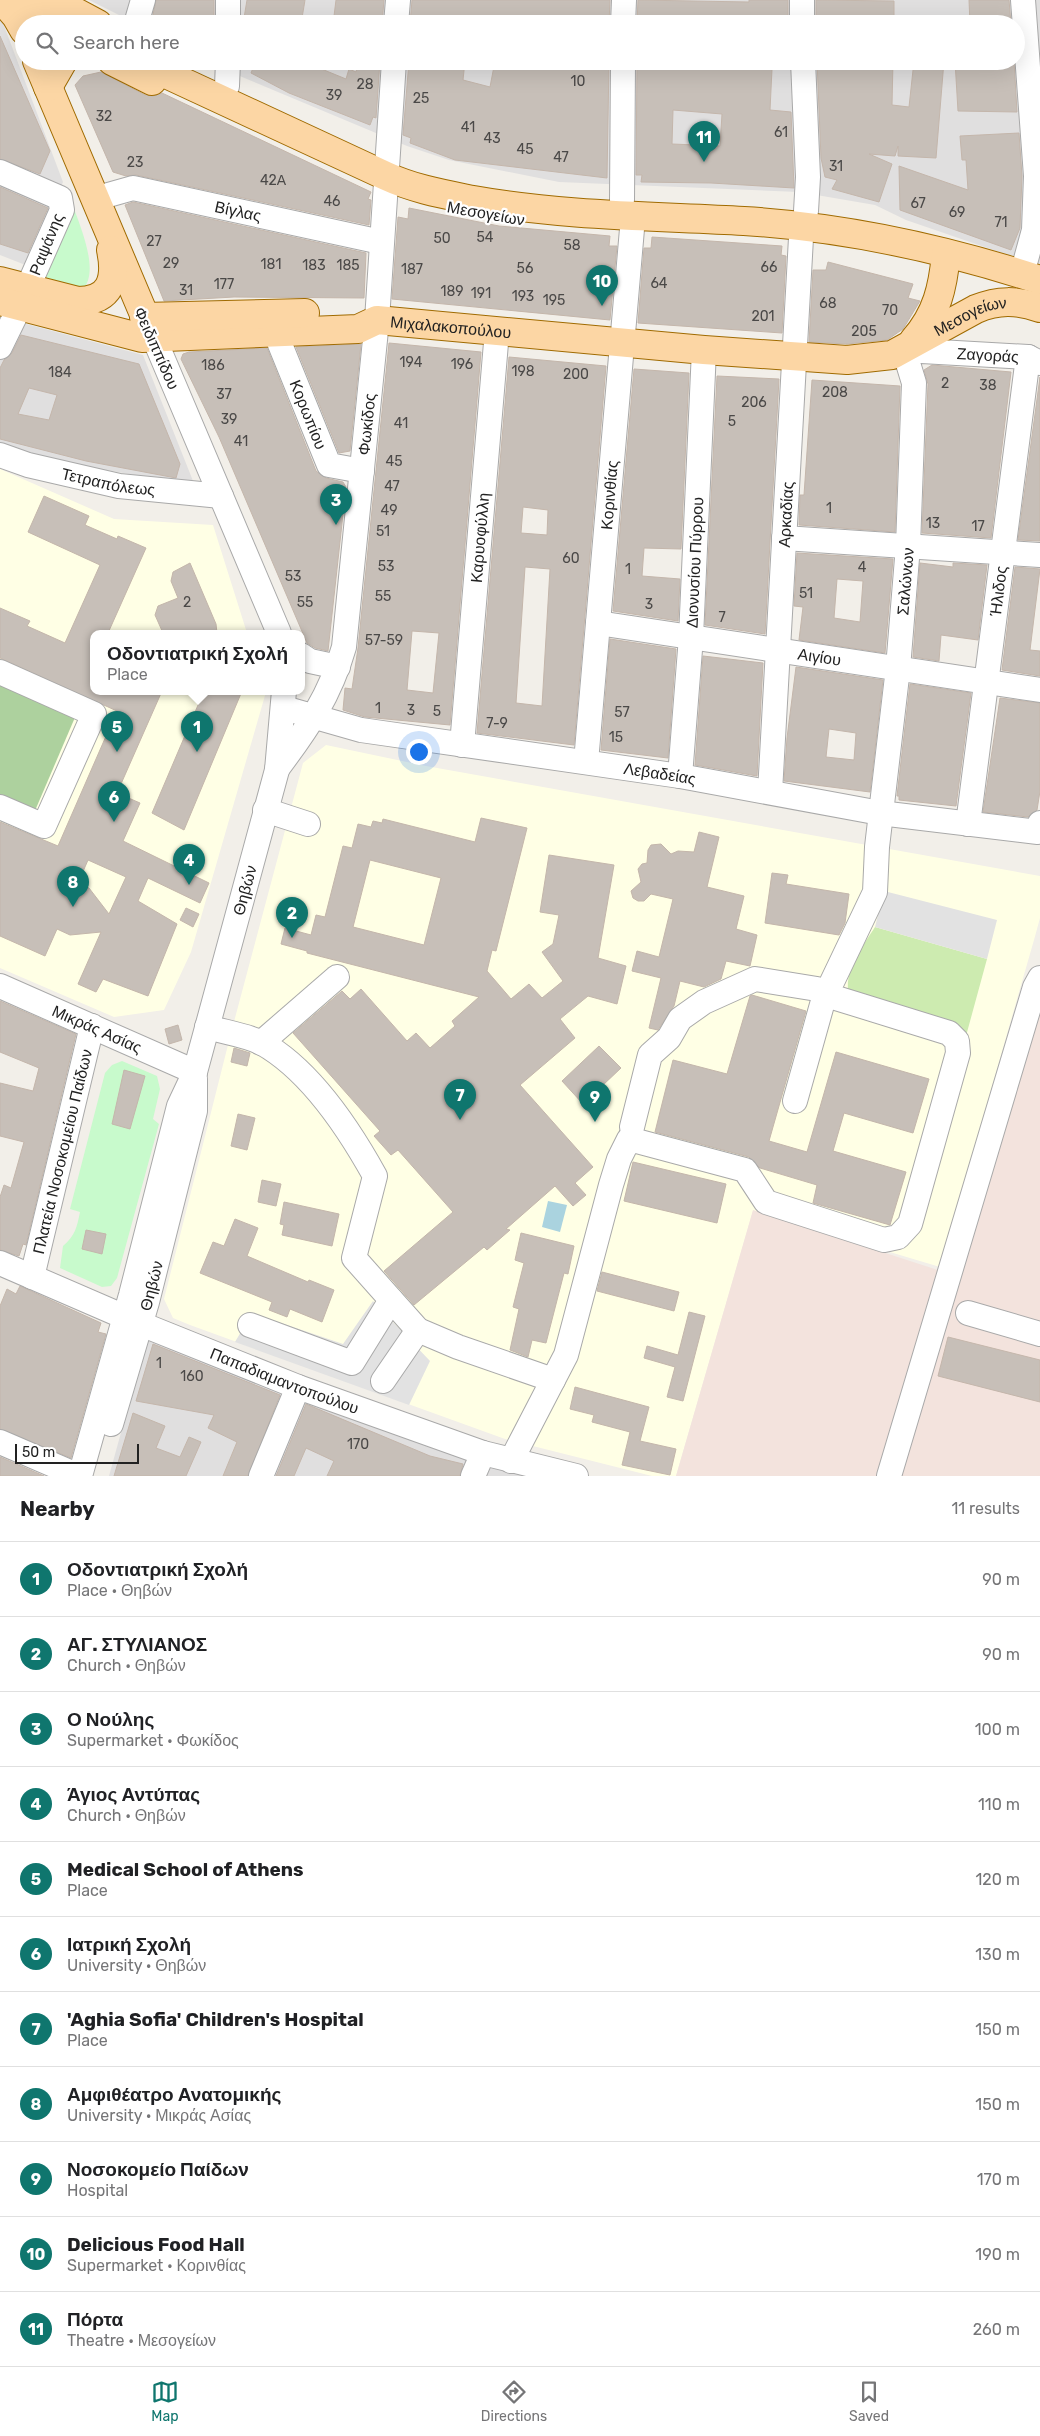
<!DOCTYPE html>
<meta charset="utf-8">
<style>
:root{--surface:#fff;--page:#f6f6f6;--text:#202124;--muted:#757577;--line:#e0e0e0;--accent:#0f766e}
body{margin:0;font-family:Rubik,sans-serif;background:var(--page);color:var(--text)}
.scale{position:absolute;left:15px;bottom:12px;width:124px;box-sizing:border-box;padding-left:5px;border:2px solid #222;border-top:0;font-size:14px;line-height:18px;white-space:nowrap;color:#222;-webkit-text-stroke:4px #fff;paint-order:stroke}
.you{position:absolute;left:418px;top:751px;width:18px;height:18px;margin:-12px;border:4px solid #fff;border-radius:50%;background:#1a73e8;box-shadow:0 0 0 8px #1a73e833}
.badge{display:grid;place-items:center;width:32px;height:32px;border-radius:50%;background:var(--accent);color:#fff;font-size:16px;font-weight:700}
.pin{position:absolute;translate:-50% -41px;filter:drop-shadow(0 1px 2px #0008)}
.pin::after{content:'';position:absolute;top:26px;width:18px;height:15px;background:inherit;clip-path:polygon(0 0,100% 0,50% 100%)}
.popup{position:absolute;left:90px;top:630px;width:215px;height:65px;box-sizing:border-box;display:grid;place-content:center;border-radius:10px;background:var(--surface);filter:drop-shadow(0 1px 4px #0005);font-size:16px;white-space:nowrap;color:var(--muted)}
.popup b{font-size:19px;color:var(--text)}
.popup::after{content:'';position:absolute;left:50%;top:100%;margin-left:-10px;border:10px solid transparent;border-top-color:var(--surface)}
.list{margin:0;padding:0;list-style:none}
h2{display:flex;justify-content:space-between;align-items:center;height:65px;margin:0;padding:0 20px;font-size:21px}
h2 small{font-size:16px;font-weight:400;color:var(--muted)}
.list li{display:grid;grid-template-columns:32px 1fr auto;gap:15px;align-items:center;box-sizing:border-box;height:75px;padding:0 20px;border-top:1px solid var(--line)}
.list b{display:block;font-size:19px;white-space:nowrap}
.list p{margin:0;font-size:16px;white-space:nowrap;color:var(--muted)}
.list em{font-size:16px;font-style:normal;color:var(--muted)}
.icon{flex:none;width:28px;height:28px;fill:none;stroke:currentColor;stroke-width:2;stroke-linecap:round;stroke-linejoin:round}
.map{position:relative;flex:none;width:1040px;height:1476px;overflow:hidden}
.search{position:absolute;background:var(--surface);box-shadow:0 5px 20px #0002;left:15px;right:15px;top:15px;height:55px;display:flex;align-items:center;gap:12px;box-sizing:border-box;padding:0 18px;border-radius:28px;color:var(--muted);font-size:19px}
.sheet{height:890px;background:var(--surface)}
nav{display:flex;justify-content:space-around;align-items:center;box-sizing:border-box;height:70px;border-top:1px solid var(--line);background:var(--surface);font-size:14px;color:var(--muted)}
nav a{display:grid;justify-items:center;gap:2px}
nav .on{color:var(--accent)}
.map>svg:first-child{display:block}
.residential{fill:#e0dfdf}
.education{fill:#ffffe5}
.military{fill:#f3e3dd}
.grass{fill:#cdebb0}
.forest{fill:#add19e}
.park{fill:#c8facc}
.parking{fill:#e2e2e2}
.water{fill:#aad3df}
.building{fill:#c7bfb8;stroke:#c4b6ab;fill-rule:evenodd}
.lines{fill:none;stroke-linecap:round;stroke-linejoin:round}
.minor-casing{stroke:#a9a9a9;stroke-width:26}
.major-casing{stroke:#a06b00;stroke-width:30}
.minor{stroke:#fff;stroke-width:24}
.major{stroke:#fcd6a4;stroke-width:28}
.labels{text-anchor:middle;stroke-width:4.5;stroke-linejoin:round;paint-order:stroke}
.number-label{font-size:14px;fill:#4b4948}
.street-label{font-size:16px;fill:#222;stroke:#fff}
</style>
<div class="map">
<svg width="1040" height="1476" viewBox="0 0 1040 1476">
<rect width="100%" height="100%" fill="#f2efe9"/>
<path class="residential" d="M89 0H1040V266L906 220 875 205 799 192 559 182 449 160 407 146 242 77 211 61H1016V24H137Z
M0 15 63 182 28 266 0 255Z
M0 317 143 355 195 486 29 456 0 446Z
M148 1335 556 1476H109Z"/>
<path class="education" d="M0 469 114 519 213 525 247 633H93V691L266 692 191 952 164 1010 114 1017 0 968Z
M326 745 426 766 1040 876V918L1034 940 940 1267 753 1211 676 1476H652L505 1439 190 1325 173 1318 164 1299 231 1033 303 763Z"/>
<path class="military" d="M1040 981V1476H676L753 1210 944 1272Z"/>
<path class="grass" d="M875 927 987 959 966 1036 848 990C846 967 863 946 875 927Z"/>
<path class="forest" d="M0 681 76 715 34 813 0 798Z"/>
<path class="park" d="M71 200C78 222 100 268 84 288L35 284Z
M122 1061 157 1076 160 1089 153 1119 159 1124 117 1278 111 1286 102 1287 60 1268 63 1246C75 1236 77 1227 80 1212L70 1209 105 1073 112 1065Z"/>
<path class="parking" d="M884 891 997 920 987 959 875 927Z
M373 1301 430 1361 409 1405 235 1342 252 1313 343 1344Z"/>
<path class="water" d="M548 1201 567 1205 560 1232 542 1227Z"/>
<path class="building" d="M156 0H214V24H161L152 20Z
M247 0H305L301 24H243Z
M336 0H384L382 24H333Z
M412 0H610L609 24H410Z
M638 0 749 2V0H788V24H637Z
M816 0 894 1V24H816Z
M969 0H1009L1011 24H970Z
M0 36 50 151 40 174 0 159Z
M256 61H302L346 79 349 69 356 72 359 61H380L376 118 373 117 370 125 289 93 251 73Z
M409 61H465L463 80 490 87 495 61 609 63 607 178 455 160 410 143 411 138 403 135Z
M637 61 772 69 770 110 791 112 794 188 711 183 641 182 642 175H636ZM673 110 722 114 720 146 672 144Z
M817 61H893L892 105 909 107 914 61H944L936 158 898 156V146L895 156 869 154 892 164 879 202 832 189 837 180 825 177 821 158Z
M955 61H1014L1017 112 958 111Z
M101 72 145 95 153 96 162 93 371 192 368 199 371 200 369 225 136 175 126 176 113 172 75 85 83 76Z
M1019 133 1022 176 1020 228 1011 250 900 210 899 166 968 190 966 160H962L960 136Z
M0 187 48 208 28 253 0 244Z
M133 202 366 253 364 298 234 297 164 301 125 205Z
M409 208 499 226 610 236 609 246H617L610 320 392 299 398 217 408 219Z
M652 237 782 246 781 255 786 256 782 333 638 323 644 248H651Z
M828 262 913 284 908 298 920 301 903 329 887 340 847 344 809 342 813 270H826Z
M21 335 139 364 180 464 176 478 86 461 0 439V368L4 360 12 353ZM29 388 57 395 49 420 18 414Z
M389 343 481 352 450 725 365 717 343 710 345 688 352 689 358 648ZM412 631 439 633 433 693 407 690Z
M361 344 350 451 339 453 296 347Z
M267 348 316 471 326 478 343 482 346 487 328 651 315 648 307 643 219 437 181 359 183 354 189 352Z
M509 357 606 366 574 745 477 733ZM523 507 548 510 547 535 521 533ZM525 567 550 569 542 706 516 703Z
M932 365 1011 372 991 538 922 533 928 384 924 370Z
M634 369 689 373 681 549 644 548 642 576 680 579 678 621 613 611Z
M717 376 779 379 765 634 705 625Z
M1040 377V541L1018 540Z
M812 380 900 386 895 532 799 525 800 495H804Z
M44 496 89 516 85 525 117 539 118 536 146 548 108 633H93V691H162L117 793 140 803 123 841 209 883 200 903 148 878 138 901 177 924 148 996 103 979 96 992 78 984 101 932 70 935 57 929 45 956 0 936V822L58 846 117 711 0 658V608L30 621 27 626 65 643 100 565 28 532ZM88 860 126 877 109 914 89 888 78 883Z
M797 553 893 559 885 653 799 640 803 607 794 606ZM837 579 863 581 860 622 834 618Z
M190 563 216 624 217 633H163L155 615 158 606 178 598 171 581 173 572Z
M920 563 953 567V563L987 565 978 640 941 635 939 661 913 657Z
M1015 567 1040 569 1030 650 1040 651V676L1002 670Z
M610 639 676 649 668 758 601 750Z
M703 656 763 663 757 776 695 765Z
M796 667 883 680 870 792 784 781 787 738ZM829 729 856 733 854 760 826 757Z
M910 684 971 693 956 806 899 800V796H897Z
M204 691H242L184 830 152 813Z
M1000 698 1040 703V791L1037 810 1028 817 983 812Z
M481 818 527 828 496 951 492 950 487 971 511 999 529 984 542 998 563 981 542 952 553 944 559 915 540 912 549 855 614 865 598 958 626 966 617 1004 588 996 560 1019 575 1038 520 1085 593 1167 575 1183 586 1195 573 1206 555 1186 506 1229 510 1230 487 1250 484 1247 414 1305 384 1271 453 1212 398 1150 391 1155 374 1136 380 1131 293 1033 342 991 350 999 361 989 407 1041 416 1033 430 1048 455 1026 452 1021 479 997 307 953V951L281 944 285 928 311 935 316 915 325 917 343 846 352 848 358 824 371 827 373 821 382 823 383 819 475 842ZM370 860 441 878 424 945 353 927Z
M699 832 719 837 707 887 744 896 736 929 757 935 750 966 726 961 721 979 704 987 680 981 674 1006 658 1030 649 1028 661 978 632 971 637 951 659 957 673 899 651 894 644 901H638L633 898 631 891 641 882 638 869 642 864 647 863 648 850 651 845 661 844 671 854 678 851 694 852Z
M772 873 788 875 786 884 849 894 845 923 839 935 765 923Z
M186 908 199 914 193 927 180 920Z
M752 995 806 1011 769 1141 807 1152 836 1052 929 1079 913 1133 844 1113 833 1151 906 1172 890 1225 813 1203 817 1185 760 1168 749 1157 655 1132 673 1060 727 1074 750 996Z
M0 1001 76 1034 26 1245 23 1244 19 1256 0 1250V1197L4 1185 11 1188 24 1142 0 1136V1083L33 1091 39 1068 0 1052Z
M178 1025 182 1040 169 1044 165 1029Z
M599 1046 621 1068 583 1104 562 1081Z
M234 1048 250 1053 247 1066 231 1062Z
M124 1070 145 1076 130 1129 112 1124Z
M238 1114 255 1118 247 1150 231 1146Z
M633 1162 726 1184 717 1223 624 1201Z
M262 1180 281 1184 276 1206 258 1202Z
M284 1202 339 1214 332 1246 282 1235 284 1225 280 1224Z
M235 1219 258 1228 247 1256 308 1282 309 1280 334 1290 322 1322 290 1309 287 1317 269 1310 272 1302 200 1273 213 1242 224 1246Z
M86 1230 106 1234 102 1254 82 1249Z
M521 1233 574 1246 568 1274 564 1273 546 1343 532 1340 528 1357 510 1350 519 1309 513 1307 524 1263 515 1260Z
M602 1272 679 1292 674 1311 597 1291Z
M20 1286 101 1323 98 1332 106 1334 71 1458 0 1429V1306L7 1289 16 1294Z
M689 1312 705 1316 683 1401 667 1397 675 1367 644 1358 647 1346 678 1355Z
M948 1337 1040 1360V1402L938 1376Z
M153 1344 280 1395 248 1476H223L237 1442 208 1428 214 1415 136 1401Z
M575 1387 649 1407 640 1441 676 1449 670 1475 622 1465 630 1432 592 1422 594 1415 570 1409Z
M306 1404 430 1456 463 1464 460 1476H327L334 1461 306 1448 294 1476H276Z
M133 1413 165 1426 156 1448 180 1457 189 1437 201 1442 186 1476H114Z
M0 1457 44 1476H0Z"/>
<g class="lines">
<defs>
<g id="minor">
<path d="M802 0V24"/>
<path d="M136 24 143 0"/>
<path d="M228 24V0"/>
<path d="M396 24 398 0"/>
<path d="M623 24 624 0"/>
<path d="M803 61 808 177 806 211"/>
<path d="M227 86 228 61"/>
<path d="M0 172 60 198 62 210 27 289"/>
<path id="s1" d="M94 199 133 188 381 242"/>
<path d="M622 200 623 61"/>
<path d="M1022 274 1034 230 1036 176 1023 0"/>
<path id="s2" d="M275 332 329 465 362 471"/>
<path d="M154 338 279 633"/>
<path d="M0 347 20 306"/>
<path id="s3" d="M0 455 28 465 119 486 221 496"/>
<path d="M784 538 1040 555"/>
<path id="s4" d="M598 623 1040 690"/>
<path d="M301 655 310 661 338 667"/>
<path d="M0 672 94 714 44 826 0 807"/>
<path id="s5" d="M284 708 361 730 680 776 880 813 1038 832 1040 823"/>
<path id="s6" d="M462 745 497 331"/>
<path id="s7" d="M586 762 632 229"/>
<path id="s8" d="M277 769C307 729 330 696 344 647L377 320 394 61"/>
<path id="s9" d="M680 776 691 637 704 350"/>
<path id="s10" d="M770 792 801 238"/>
<path d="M265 810 308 824"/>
<path id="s11" d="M968 824 1028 357"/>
<path id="s12" d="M832 982 875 892 877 847 898 668 908 546 914 383 904 350 1028 357 1040 363"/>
<path id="s13" d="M0 986 195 1072"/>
<path d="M207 1027C224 1032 246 1035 262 1043 310 1070 349 1129 375 1176L354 1258 418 1330 458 1347 553 1380"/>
<path d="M261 1043 337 977"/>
<path d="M795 1101 823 1001"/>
<path d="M632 1127 650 1055 669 1038 680 1019 704 1002 755 979 817 989"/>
<path id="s14" d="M0 1263 141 1324 298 1387 483 1453 576 1476"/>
<path id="s15" d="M32 1277 92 1026"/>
<path d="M968 1313 1040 1334"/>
<path d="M250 1325 352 1363 391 1300"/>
<path d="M383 1381 418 1330"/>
<path id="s16" d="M111 1424 147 1302 195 1111V1079"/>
<path d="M0 1442 79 1476"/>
<path d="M511 1461 566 1355 611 1185 619 1159 629 1139 745 1170 766 1202 884 1240 898 1237 910 1224 958 1053 957 1041 949 1033 836 998"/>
<path id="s17" d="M80 1476 131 1295 179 1106 195 1072 277 770 284 691"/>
<path d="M261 1476 298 1387"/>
<path d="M473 1476 483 1453"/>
<path d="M889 1476 1035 987 1040 978"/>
</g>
<g id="major">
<path d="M2 0 16 16 24 30"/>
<path d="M21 0 64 24"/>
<path d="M53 0 98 24"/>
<path d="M37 61 154 338"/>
<path d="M112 61 152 81"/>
<path d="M138 61 386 176C414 189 443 194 473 200 563 216 653 216 744 221 844 227 945 249 1040 280"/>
<path d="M48 87 63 61"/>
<path d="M0 281 78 301C111 301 117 279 111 250"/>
<path id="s18" d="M0 301 142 338 358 329 377 320 704 350 847 360 892 355 976 309C998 300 1017 300 1040 308"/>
<path d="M144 317 305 313"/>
<path d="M914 340C937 314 943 287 946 254"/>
</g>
</defs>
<use href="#minor" class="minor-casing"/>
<use href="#major" class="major-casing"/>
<use href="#minor" class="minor"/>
<use href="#major" class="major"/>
</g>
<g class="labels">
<g class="number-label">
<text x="578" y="86">10</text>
<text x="365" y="89">28</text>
<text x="334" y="100">39</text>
<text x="421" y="103">25</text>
<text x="104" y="121">32</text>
<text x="468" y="132">41</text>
<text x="781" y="137">61</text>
<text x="492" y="143">43</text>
<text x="525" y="154">45</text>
<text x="561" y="162">47</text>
<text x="135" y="167">23</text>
<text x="836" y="171">31</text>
<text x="273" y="185">42Α</text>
<text x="332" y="206">46</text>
<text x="918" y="208">67</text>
<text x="957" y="217">69</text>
<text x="1001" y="227">71</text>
<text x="485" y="242">54</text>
<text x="442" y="243">50</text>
<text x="154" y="246">27</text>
<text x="572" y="250">58</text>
<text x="171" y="268">29</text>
<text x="271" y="269">181</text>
<text x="314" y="270">183</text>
<text x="348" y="270">185</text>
<text x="769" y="272">66</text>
<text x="525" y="273">56</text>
<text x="412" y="274">187</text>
<text x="659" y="288">64</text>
<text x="224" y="289">177</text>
<text x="186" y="295">31</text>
<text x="452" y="296">189</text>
<text x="481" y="298">191</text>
<text x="523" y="301">193</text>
<text x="554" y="305">195</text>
<text x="828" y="308">68</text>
<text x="890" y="315">70</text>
<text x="763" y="321">201</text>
<text x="864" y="336">205</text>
<text x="411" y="367">194</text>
<text x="462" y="369">196</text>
<text x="213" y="370">186</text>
<text x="523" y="376">198</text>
<text x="60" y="377">184</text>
<text x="576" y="379">200</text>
<text x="945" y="388">2</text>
<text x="988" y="390">38</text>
<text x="835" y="397">208</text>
<text x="224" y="399">37</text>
<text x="754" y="407">206</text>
<text x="229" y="424">39</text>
<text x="732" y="426">5</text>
<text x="401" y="428">41</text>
<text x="241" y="446">41</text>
<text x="394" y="466">45</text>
<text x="392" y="491">47</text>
<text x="829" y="513">1</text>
<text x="389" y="515">49</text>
<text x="933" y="528">13</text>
<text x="978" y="531">17</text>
<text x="383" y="536">51</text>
<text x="571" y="563">60</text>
<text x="386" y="571">53</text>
<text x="862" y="572">4</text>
<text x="628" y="574">1</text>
<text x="293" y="581">53</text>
<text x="806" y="598">51</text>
<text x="383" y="601">55</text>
<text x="187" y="607">2</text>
<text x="305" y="607">55</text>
<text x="649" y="609">3</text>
<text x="722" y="622">7</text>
<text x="384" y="645">57-59</text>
<text x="378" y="713">1</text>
<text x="411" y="715">3</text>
<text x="437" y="716">5</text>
<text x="622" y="717">57</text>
<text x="497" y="728">7-9</text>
<text x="616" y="742">15</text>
<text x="159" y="1368">1</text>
<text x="192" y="1381">160</text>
<text x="358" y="1449">170</text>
</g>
<g class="street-label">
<text dy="6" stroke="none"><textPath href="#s1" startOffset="148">Βίγλας</textPath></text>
<text transform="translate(486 213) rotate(10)" y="6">Μεσογείων</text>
<text transform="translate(46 244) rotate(-68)" y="6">Ραψάνης</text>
<text dy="6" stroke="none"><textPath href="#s18" startOffset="989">Μεσογείων</textPath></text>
<text dy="6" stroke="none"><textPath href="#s18" startOffset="458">Μιχαλακοπούλου</textPath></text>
<text transform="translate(157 348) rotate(66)" y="6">Φειδιππίδου</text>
<text dy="6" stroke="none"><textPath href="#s12" startOffset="729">Ζαγοράς</textPath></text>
<text dy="6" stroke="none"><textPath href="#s2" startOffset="89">Κορωπίου</textPath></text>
<text dy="6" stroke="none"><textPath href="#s8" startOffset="364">Φωκίδος</textPath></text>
<text dy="6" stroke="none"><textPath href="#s3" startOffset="112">Τετραπόλεως</textPath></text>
<text dy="6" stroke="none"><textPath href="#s7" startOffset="268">Κορινθίας</textPath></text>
<text dy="6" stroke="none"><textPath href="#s10" startOffset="278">Αρκαδίας</textPath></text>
<text dy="6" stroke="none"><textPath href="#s6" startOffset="208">Καρυοφύλλη</textPath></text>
<text dy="6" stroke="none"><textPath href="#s9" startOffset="214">Διονυσίου Πύρρου</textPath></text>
<text dy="6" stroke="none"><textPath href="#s12" startOffset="412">Σαλώνων</textPath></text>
<text dy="6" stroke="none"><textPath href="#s11" startOffset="235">Ήλιδος</textPath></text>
<text dy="6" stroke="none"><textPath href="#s4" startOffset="224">Αιγίου</textPath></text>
<text dy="6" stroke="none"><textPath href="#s5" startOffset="382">Λεβαδείας</textPath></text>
<text dy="6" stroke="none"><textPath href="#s17" startOffset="609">Θηβών</textPath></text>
<text dy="6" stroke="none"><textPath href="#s13" startOffset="106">Μικράς Ασίας</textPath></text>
<text dy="6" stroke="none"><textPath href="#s15" startOffset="129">Πλατεία Νοσοκομείου Παίδων</textPath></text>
<text dy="6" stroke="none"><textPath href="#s16" startOffset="144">Θηβών</textPath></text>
<text dy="6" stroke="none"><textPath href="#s14" startOffset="308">Παπαδιαμαντοπούλου</textPath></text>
</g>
</g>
</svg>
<div class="scale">50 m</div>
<div class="you"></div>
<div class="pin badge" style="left:197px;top:752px">1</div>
<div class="popup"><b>Οδοντιατρική Σχολή</b>Place</div>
<div class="pin badge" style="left:292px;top:938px">2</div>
<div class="pin badge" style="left:336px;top:525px">3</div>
<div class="pin badge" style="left:189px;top:885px">4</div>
<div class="pin badge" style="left:117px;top:752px">5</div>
<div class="pin badge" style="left:114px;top:822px">6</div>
<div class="pin badge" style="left:460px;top:1120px">7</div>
<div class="pin badge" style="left:73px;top:907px">8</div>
<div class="pin badge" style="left:595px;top:1122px">9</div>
<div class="pin badge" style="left:602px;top:306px">10</div>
<div class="pin badge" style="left:704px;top:162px">11</div>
<div class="search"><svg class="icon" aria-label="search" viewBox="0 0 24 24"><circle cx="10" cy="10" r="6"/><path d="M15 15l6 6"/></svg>Search here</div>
</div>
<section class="sheet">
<h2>Nearby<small>11 results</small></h2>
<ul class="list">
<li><span class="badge">1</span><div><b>Οδοντιατρική Σχολή</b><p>Place · Θηβών</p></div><em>90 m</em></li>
<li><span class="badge">2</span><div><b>ΑΓ. ΣΤΥΛΙΑΝΟΣ</b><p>Church · Θηβών</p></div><em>90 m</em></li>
<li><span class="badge">3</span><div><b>Ο Νούλης</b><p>Supermarket · Φωκίδος</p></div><em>100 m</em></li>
<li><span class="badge">4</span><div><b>Άγιος Αντύπας</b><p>Church · Θηβών</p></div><em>110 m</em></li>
<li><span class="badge">5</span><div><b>Medical School of Athens</b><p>Place</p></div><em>120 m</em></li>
<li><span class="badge">6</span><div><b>Ιατρική Σχολή</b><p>University · Θηβών</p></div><em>130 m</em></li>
<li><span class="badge">7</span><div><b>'Aghia Sofia' Children's Hospital</b><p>Place</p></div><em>150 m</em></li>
<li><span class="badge">8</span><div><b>Αμφιθέατρο Ανατομικής</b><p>University · Μικράς Ασίας</p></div><em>150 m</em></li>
<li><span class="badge">9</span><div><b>Νοσοκομείο Παίδων</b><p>Hospital</p></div><em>170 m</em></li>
<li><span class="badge">10</span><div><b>Delicious Food Hall</b><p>Supermarket · Κορινθίας</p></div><em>190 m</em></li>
<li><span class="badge">11</span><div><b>Πόρτα</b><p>Theatre · Μεσογείων</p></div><em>260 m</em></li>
</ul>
</section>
<nav>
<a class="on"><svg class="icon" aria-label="map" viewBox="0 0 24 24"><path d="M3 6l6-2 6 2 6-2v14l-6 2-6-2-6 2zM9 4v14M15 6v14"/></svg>Map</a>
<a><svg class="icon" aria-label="directions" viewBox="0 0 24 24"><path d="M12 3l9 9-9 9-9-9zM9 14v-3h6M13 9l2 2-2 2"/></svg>Directions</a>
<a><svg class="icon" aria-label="saved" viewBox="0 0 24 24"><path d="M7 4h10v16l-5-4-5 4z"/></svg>Saved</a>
</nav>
